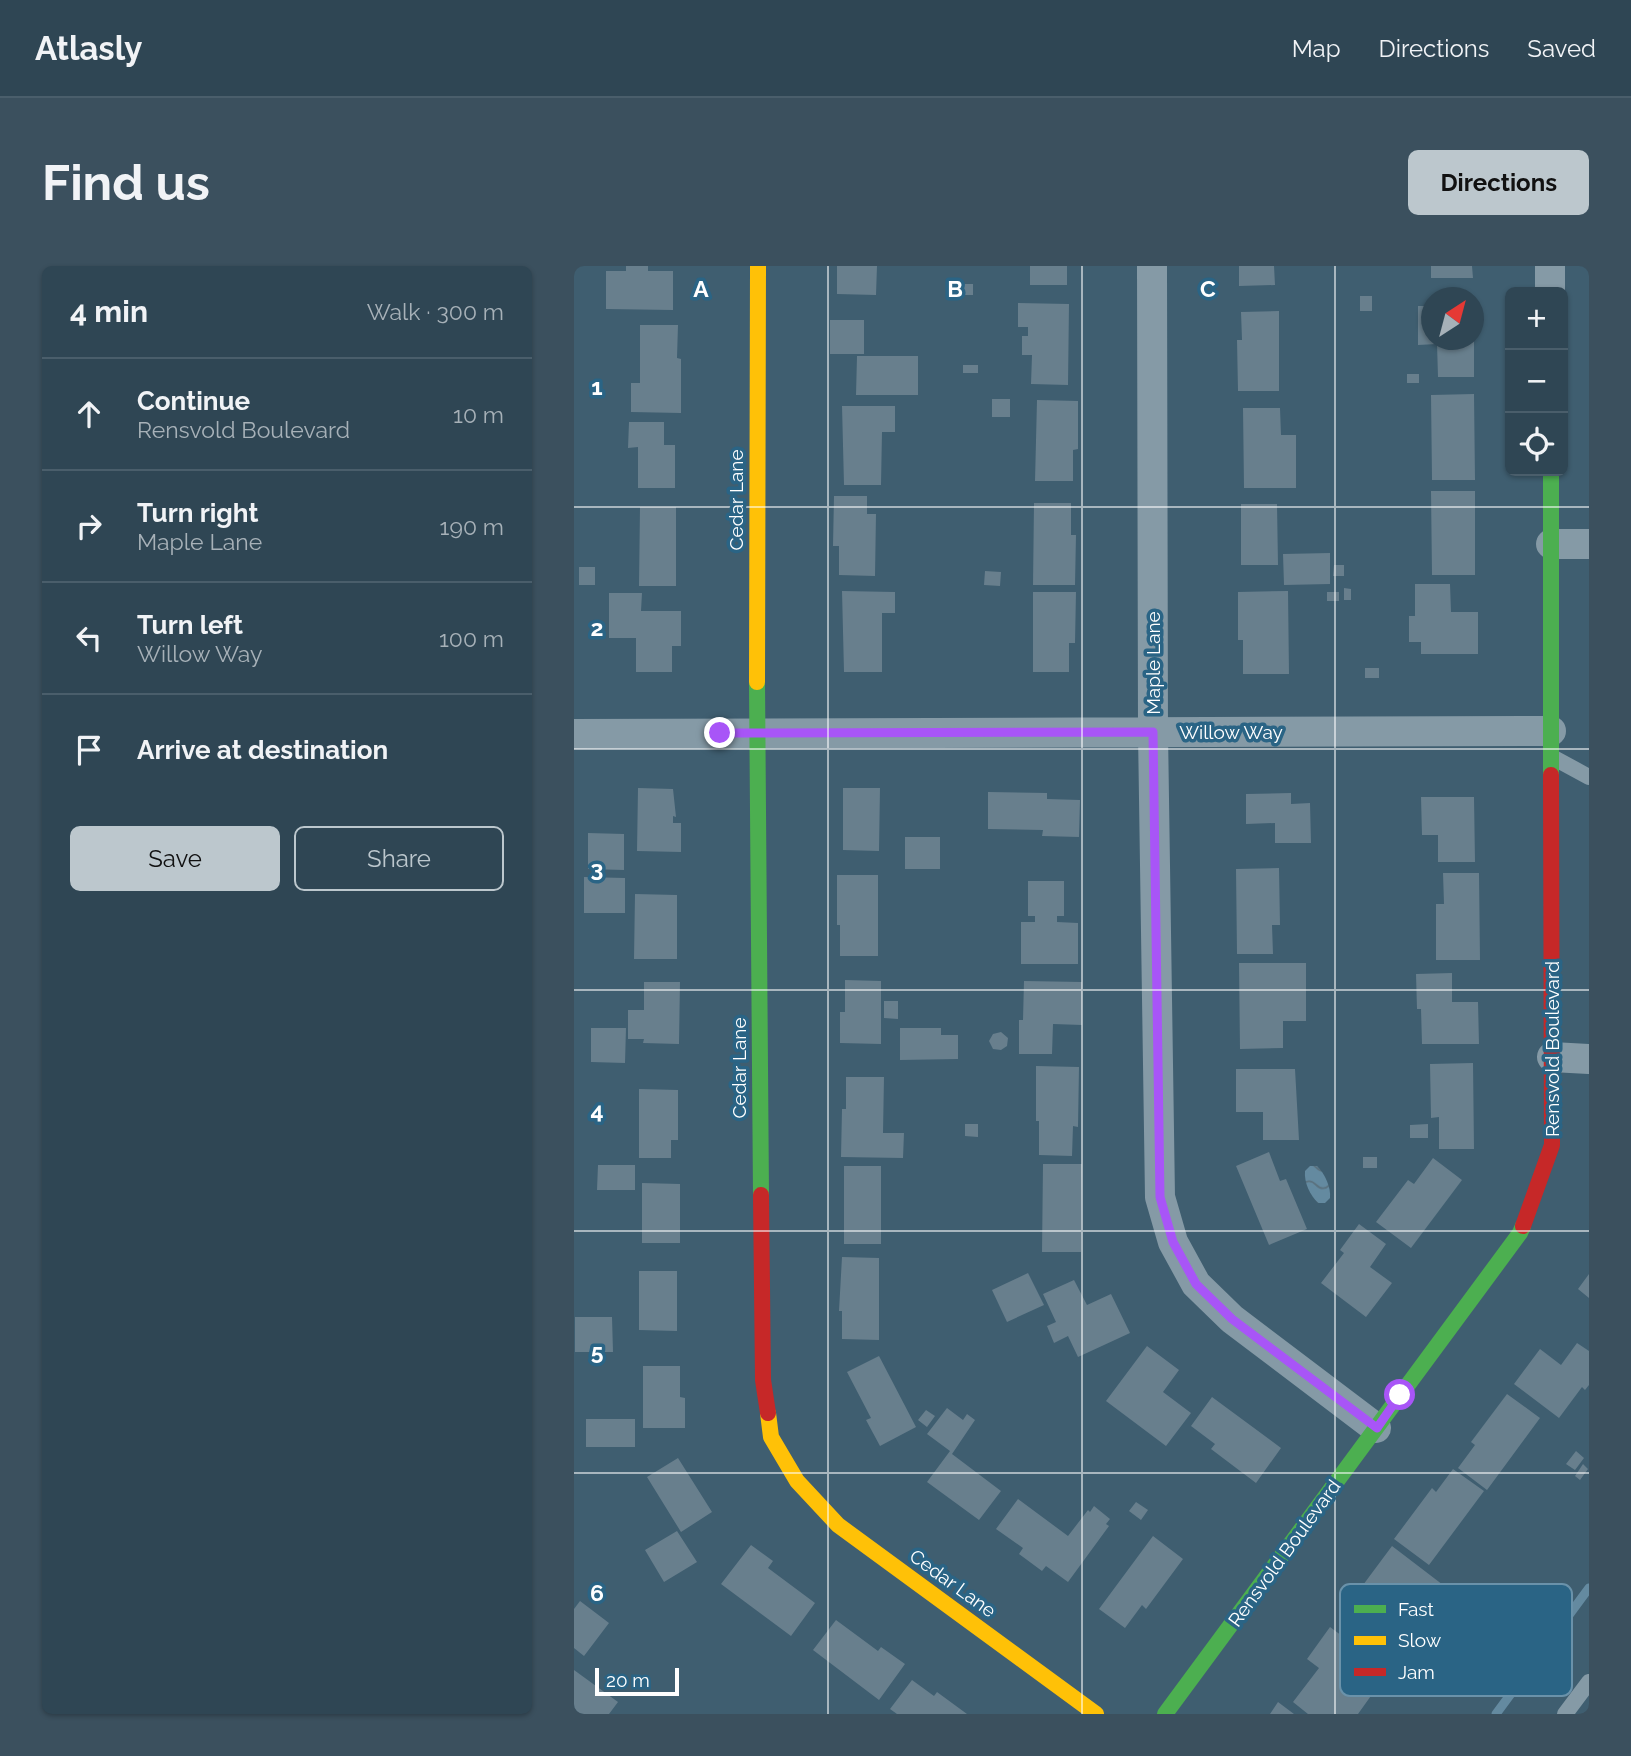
<!DOCTYPE html>
<meta charset="utf-8">
<style>
:root{--surface:#2f4654;--page:#3b505e;--text:#f1f3f6;--muted:#a7b1b8;--line:#4a5e6b;--accent:#bcc7cd}
body{margin:0;font-family:Raleway,sans-serif;background:var(--page);color:var(--text)}
.controls{position:absolute;right:21px;top:21px;display:grid;overflow:hidden;border-radius:10px;box-shadow:0 2px 5px #0004}
.controls button{width:63px;height:63px;display:grid;place-items:center;padding:0;border:0;border-bottom:2px solid var(--line);background:var(--surface);color:var(--text);font:35px sans-serif}
.compass{position:absolute;left:847px;top:21px;width:63px;height:63px;border-radius:50%;background:var(--surface);box-shadow:0 2px 5px #0004;rotate:36deg}
.scale{position:absolute;left:21px;bottom:18px;width:84px;box-sizing:border-box;padding-left:7px;border:4px solid #fff;border-top:0;font-size:19px;line-height:24px;white-space:nowrap;color:#fff;-webkit-text-stroke:5px #2a6485;paint-order:stroke}
.stop{position:absolute;width:21px;height:21px;margin:-16px;border:5px solid #a855f7;border-radius:50%;background:#fff}
.stop.end{background:#a855f7;border-color:#fff;box-shadow:0 2px 7px #0008}
.list{margin:0;padding:0;list-style:none}
h2{display:flex;justify-content:space-between;align-items:center;height:91px;margin:0;padding:0 28px;font-size:30px}
h2 small{font-size:23px;font-weight:400;color:var(--muted)}
.list li{display:grid;grid-template-columns:46px 1fr auto;gap:21px;align-items:center;box-sizing:border-box;height:112px;padding:0 28px;border-top:2px solid var(--line)}
.list b{display:block;font-size:26px;white-space:nowrap}
.list p{margin:0;font-size:23px;white-space:nowrap;color:var(--muted)}
.list em{font-size:23px;font-style:normal;color:var(--muted)}
.actions{display:flex;gap:14px;padding:21px 28px}
.actions a{flex:1;padding:16px 0;border:2px solid var(--accent);border-radius:10px;text-align:center;font-size:24px;color:var(--accent)}
.actions .main{background:var(--accent);color:#111}
.icon{flex:none;width:38px;height:38px;fill:none;stroke:currentColor;stroke-width:2;stroke-linecap:round;stroke-linejoin:round}
.map{position:relative;flex:none;width:1015px;height:1448px;overflow:hidden;border-radius:10px}
header{display:flex;align-items:center;gap:42px;box-sizing:border-box;height:98px;padding:0 35px;background:var(--surface);border-bottom:2px solid var(--line)}
header strong{font-size:33px}
nav{display:flex;gap:38px;margin-inline-start:auto;font-size:24px}
.intro{display:flex;align-items:center;justify-content:space-between;box-sizing:border-box;height:168px;padding:0 42px}
h1{margin:0;font-size:49px}
.button{padding:18px 32px;border-radius:10px;background:var(--accent);color:#111;font-size:24px;font-weight:700}
main{display:flex;gap:42px;padding:0 42px}
aside{flex:1;background:var(--surface);border-radius:10px;box-shadow:0 2px 5px #0004}
.map>svg:first-child{display:block}
.water{fill:url(#water-waves)}
.lines{fill:none;stroke-linecap:round;stroke-linejoin:round}
.stream{stroke:#648aa0;stroke-width:9}
.building{fill:#687f8d}
.lane{stroke:#859aa6;stroke-width:16}
.street{stroke:#859aa6;stroke-width:30}
.fast{stroke:#4caf50;stroke-width:16}
.slow{stroke:#ffc107;stroke-width:16}
.jam{stroke:#c62828;stroke-width:16}
.route{stroke:#a855f7;stroke-width:9}
.grid{fill:none;stroke:#fff;stroke-width:2;stroke-opacity:0.55}
.labels{text-anchor:middle;stroke-width:7;stroke-linejoin:round;paint-order:stroke}
.street-label{font-size:19px;fill:#fff;stroke:#2a6485}
.key{fill:#2a6485;stroke:#6a92aa;stroke-width:2}
.key-label{font-size:19px;fill:#fff}
.grid-label{font-size:23px;text-anchor:middle;font-weight:bold;fill:#fff;stroke:#2a6485;stroke-width:7;stroke-linejoin:round;paint-order:stroke}
</style>
<header>
<strong>Atlasly</strong>
<nav><a>Map</a><a>Directions</a><a>Saved</a></nav>
</header>
<div class="intro"><h1>Find us</h1><a class="button">Directions</a></div>
<main>
<aside>
<h2>4 min<small>Walk · 300 m</small></h2>
<ul class="list">
<li><svg class="icon" aria-label="ahead" viewBox="0 0 24 24"><path d="M12 20V5M6 11l6-6 6 6"/></svg><div><b>Continue</b><p>Rensvold Boulevard</p></div><em>10 m</em></li>
<li><svg class="icon" aria-label="right" viewBox="0 0 24 24"><path d="M7 20v-9h11M14 6l5 5-5 5"/></svg><div><b>Turn right</b><p>Maple Lane</p></div><em>190 m</em></li>
<li><svg class="icon" aria-label="left" viewBox="0 0 24 24"><path d="M17 20v-9H6M10 6l-5 5 5 5"/></svg><div><b>Turn left</b><p>Willow Way</p></div><em>100 m</em></li>
<li><svg class="icon" aria-label="arrive" viewBox="0 0 24 24"><path d="M6 21V4h12l-3 4 3 4H6"/></svg><div><b>Arrive at destination</b></div></li>
</ul>
<div class="actions"><a class="main">Save</a><a>Share</a></div>
</aside>
<div class="map">
<svg width="1015" height="1448" viewBox="0 0 1015 1448">
<defs>
<pattern id="water-waves" width="16" height="10" patternUnits="userSpaceOnUse" patternTransform="scale(1.75)"><rect width="16" height="10" fill="#648aa0"/><path d="M0 5q4-4 8 0t8 0" fill="none" stroke="#5a717e"/></pattern>
</defs>
<rect width="100%" height="100%" fill="#3f5e70"/>
<path class="water" d="M736 900H743C751 908 757 921 756 932L751 937H744C736 929 730 917 731 905Z"/>
<g class="lines">
<path class="stream" d="M922 1448 1015 1322"/>
</g>
<path class="building" d="M52 0H74V5H99V44L32 43V5H52Z
M263 0H303L302 29 263 28Z
M456 0H493V19H456Z
M665 0H700L701 19 665 20Z
M857 0H898L899 12H857Z
M388 18H399V29H388Z
M786 30H798V45H786Z
M444 37 495 38 494 119 457 118 458 89H448V70H454V61H444Z
M844 40H858V74H900V111H864L863 78 844 79Z
M705 45V125H664L663 74H668L667 46Z
M256 54H290V88H256Z
M66 59H104L103 92 107 93V147L57 146V117H66Z
M283 90H344V129H282Z
M389 99H404V107H389Z
M833 108H845V117H833Z
M900 128 901 214H858L857 129Z
M418 133H436V151H418Z
M463 134 504 135V183L499 184V215H461Z
M268 140H321V166H308L307 219H270Z
M669 142H706L707 169H722V222H670Z
M55 156H90V179H101V222H64V181L54 182Z
M857 225H901V309H858Z
M260 230H293V248H302L301 310 265 309V280H259Z
M460 237H497V269H502L501 319H459Z
M667 238H703L704 299H667Z
M66 241H102V320H65Z
M756 287V318L710 319 709 288Z
M760 299H770V310H759Z
M5 301H21V319H5Z
M411 305 427 306 426 320 410 319Z
M841 318H876L877 346H904V388H847V376H835V350H841Z
M770 322 777 323V334H770Z
M268 325 321 326V347H308V406H270Z
M714 325 715 408H669V374H664V326Z
M459 326H502L501 377H495V406H459Z
M753 326H765V335H753Z
M35 327H68L67 345H107V380H98V406H62V372H35Z
M791 402H805V412H791Z
M64 522 99 523 102 551 99 550V557H107V586L63 585Z
M269 522H306L305 585 269 584Z
M414 526 473 527V533L506 534 505 571 468 570 469 564 414 563Z
M717 527V538L736 537 737 577H701V557L672 558V528Z
M847 531H900L901 596H864V569H848Z
M14 567 50 568V604L14 603Z
M331 571H366V603H331Z
M705 602 706 659H698L699 688H663L662 603Z
M869 607H905L906 694H862V638H870Z
M263 609H304V690H266V659H263Z
M10 611 51 612V647H10Z
M454 615H490V650H483V656L504 657V698H447V656H461V650H454Z
M61 628 103 629V693H60Z
M665 697H732V755H709V782L666 783Z
M878 707V736H904L905 778H848L847 743H843L842 708Z
M271 714 307 715V778L266 777V746H271Z
M450 715 508 716V759L479 758 478 788H445V754H449Z
M70 716H106L105 778 69 777 70 773H54V744H70Z
M310 735H324V753L310 752Z
M17 762H52L51 797 17 796Z
M326 762H367V769H384V793L326 794Z
M427 766 434 772 433 780 427 784 419 783 415 775 419 768Z
M899 797 900 883H865V851L857 852 856 798Z
M462 800 505 801 504 861 499 860 498 890 465 889V855H462Z
M662 803H721L725 874H689V846H662Z
M272 811H310L309 867H330L329 892 267 891 268 843H272Z
M65 823 104 824V874H97V892H65Z
M391 858H404V871L391 870Z
M854 858V872H836V859Z
M695 886 706 915 712 913 733 963 695 979 662 900Z
M789 891H803V902H789Z
M859 892 888 914 837 982 802 956 834 914 840 918Z
M469 898H508L507 986H468Z
M24 899H61V924H23Z
M270 900H307V978H270Z
M68 917 106 918V977H68Z
M785 958 812 978 796 1001 818 1017 792 1051 747 1017 770 987 766 984Z
M268 991 305 992V1074L268 1073V1045H265Z
M65 1005H103V1065L65 1064Z
M454 1007 470 1039 433 1056 418 1024Z
M1015 1008V1032L1004 1023Z
M500 1014 513 1039 537 1028 556 1067 504 1091 494 1070 480 1077 473 1060 482 1056 469 1028Z
M1 1051H38L39 1086H1Z
M1003 1077 1015 1085V1119L1011 1124 1008 1121 985 1152 940 1118 966 1083 987 1099Z
M573 1080 605 1104 589 1126 617 1147 592 1180 532 1135Z
M305 1090 342 1161 306 1180 292 1154 297 1152 273 1106Z
M69 1100H106V1131L111 1132V1162H69Z
M933 1128 966 1152 913 1224 884 1202 901 1179 897 1176Z
M638 1131 707 1182 682 1217 637 1183 641 1178 617 1160Z
M373 1142 389 1154 393 1148 401 1154 378 1188 427 1225 405 1254 353 1216 376 1185 353 1168Z
M352 1144 361 1150 353 1161 344 1154Z
M12 1153H61V1181H12Z
M1002 1185 1010 1192 1001 1204 992 1198Z
M104 1192 138 1246 107 1266 73 1211Z
M1009 1198 1014 1203 1006 1214 1001 1210Z
M879 1203 910 1225 855 1299 820 1273 858 1222 862 1226Z
M444 1233 494 1270 514 1244 516 1246 520 1240 536 1253 532 1258 535 1260 494 1316 472 1300 468 1305 445 1288 449 1282 422 1263Z
M562 1236 574 1244 567 1254 555 1245Z
M103 1265 123 1296 90 1316 71 1284Z
M579 1270 609 1293 572 1343 568 1339 551 1362 525 1343Z
M177 1279 199 1295 194 1302 241 1337 217 1370 147 1318Z
M818 1280 873 1322 853 1348 831 1332 799 1376 766 1350Z
M6 1335 35 1357 10 1390 0 1382V1343Z
M262 1354 304 1385 307 1381 331 1398 305 1434 239 1384Z
M756 1361 795 1390 778 1412 799 1427 784 1448H734L719 1436 745 1402 733 1393Z
M0 1404 44 1436 35 1448H0Z
M338 1414 360 1430 363 1426 393 1448H323L316 1443Z
M704 1436 720 1448H696Z"/>
<g class="lines">
<path class="lane" d="M980 492 1015 511
M991 1448 1015 1416"/>
<path class="street" d="M578 0 579 466 586 931 599 976 622 1018 658 1053 802 1162
M976 0V26
M977 278H1015
M0 468 977 465
M978 791 1015 793"/>
<path class="fast" d="M977 205V509
M183 416 187 929
M591 1448 946 967 949 960"/>
<path class="slow" d="M183 416 184 0
M194 1147 197 1171 223 1215 264 1259 522 1448"/>
<path class="jam" d="M187 929 189 1114 194 1147
M949 960 978 879 977 509"/>
</g>
<g class="lines">
<path class="route" d="M146 467 579 466 586 931 599 976 622 1018 658 1053 803 1162 826 1129"/>
</g>
<path class="grid" d="M254 0V1448M508 0V1448M761 0V1448M0 241H1015M0 483H1015M0 724H1015M0 965H1015M0 1207H1015"/>
<g class="labels">
<g class="street-label">
<text transform="translate(162 234) rotate(-90)" y="7">Cedar Lane</text>
<text transform="translate(579 397) rotate(-90)" y="7">Maple Lane</text>
<text x="657" y="473">Willow Way</text>
<text transform="translate(978 783) rotate(-90)" y="7">Rensvold Boulevard</text>
<text transform="translate(165 802) rotate(-90)" y="7">Cedar Lane</text>
<text transform="translate(710 1287) rotate(-54)" y="7">Rensvold Boulevard</text>
<text transform="translate(379 1317) rotate(36)" y="7">Cedar Lane</text>
</g>
</g>
<rect x="766" y="1318" width="232" height="112" rx="10" class="key"/>
<rect x="780" y="1339" width="32" height="8" fill="#4caf50"/>
<rect x="780" y="1370" width="32" height="9" fill="#ffc107"/>
<rect x="780" y="1402" width="32" height="8" fill="#c62828"/>
<g class="key-label">
<text x="824" y="1350">Fast</text>
<text x="824" y="1381">Slow</text>
<text x="824" y="1413">Jam</text>
</g>
<g class="grid-label">
<text x="127" y="31">A</text>
<text x="381" y="31">B</text>
<text x="634" y="31">C</text>
<text x="23" y="129">1</text>
<text x="23" y="370">2</text>
<text x="23" y="611">3</text>
<text x="23" y="853">4</text>
<text x="23" y="1094">5</text>
<text x="23" y="1335">6</text>
</g>
</svg>
<div class="controls">
<button>+</button>
<button>−</button>
<button><svg class="icon" aria-label="locate" viewBox="0 0 24 24"><circle cx="12" cy="12" r="6"/><path d="M12 2v4M12 18v4M2 12h4M18 12h4"/></svg></button>
</div>
<svg class="compass" viewBox="-18 -18 36 36"><path d="M0-13l5 13h-10z" fill="#e53935"/><path d="M0 13l5-13h-10z" fill="#a7b1b8"/></svg>
<div class="scale">20 m</div>
<div class="stop" style="left:826px;top:1129px"></div>
<div class="stop end" style="left:146px;top:467px"></div>
</div>
</main>
